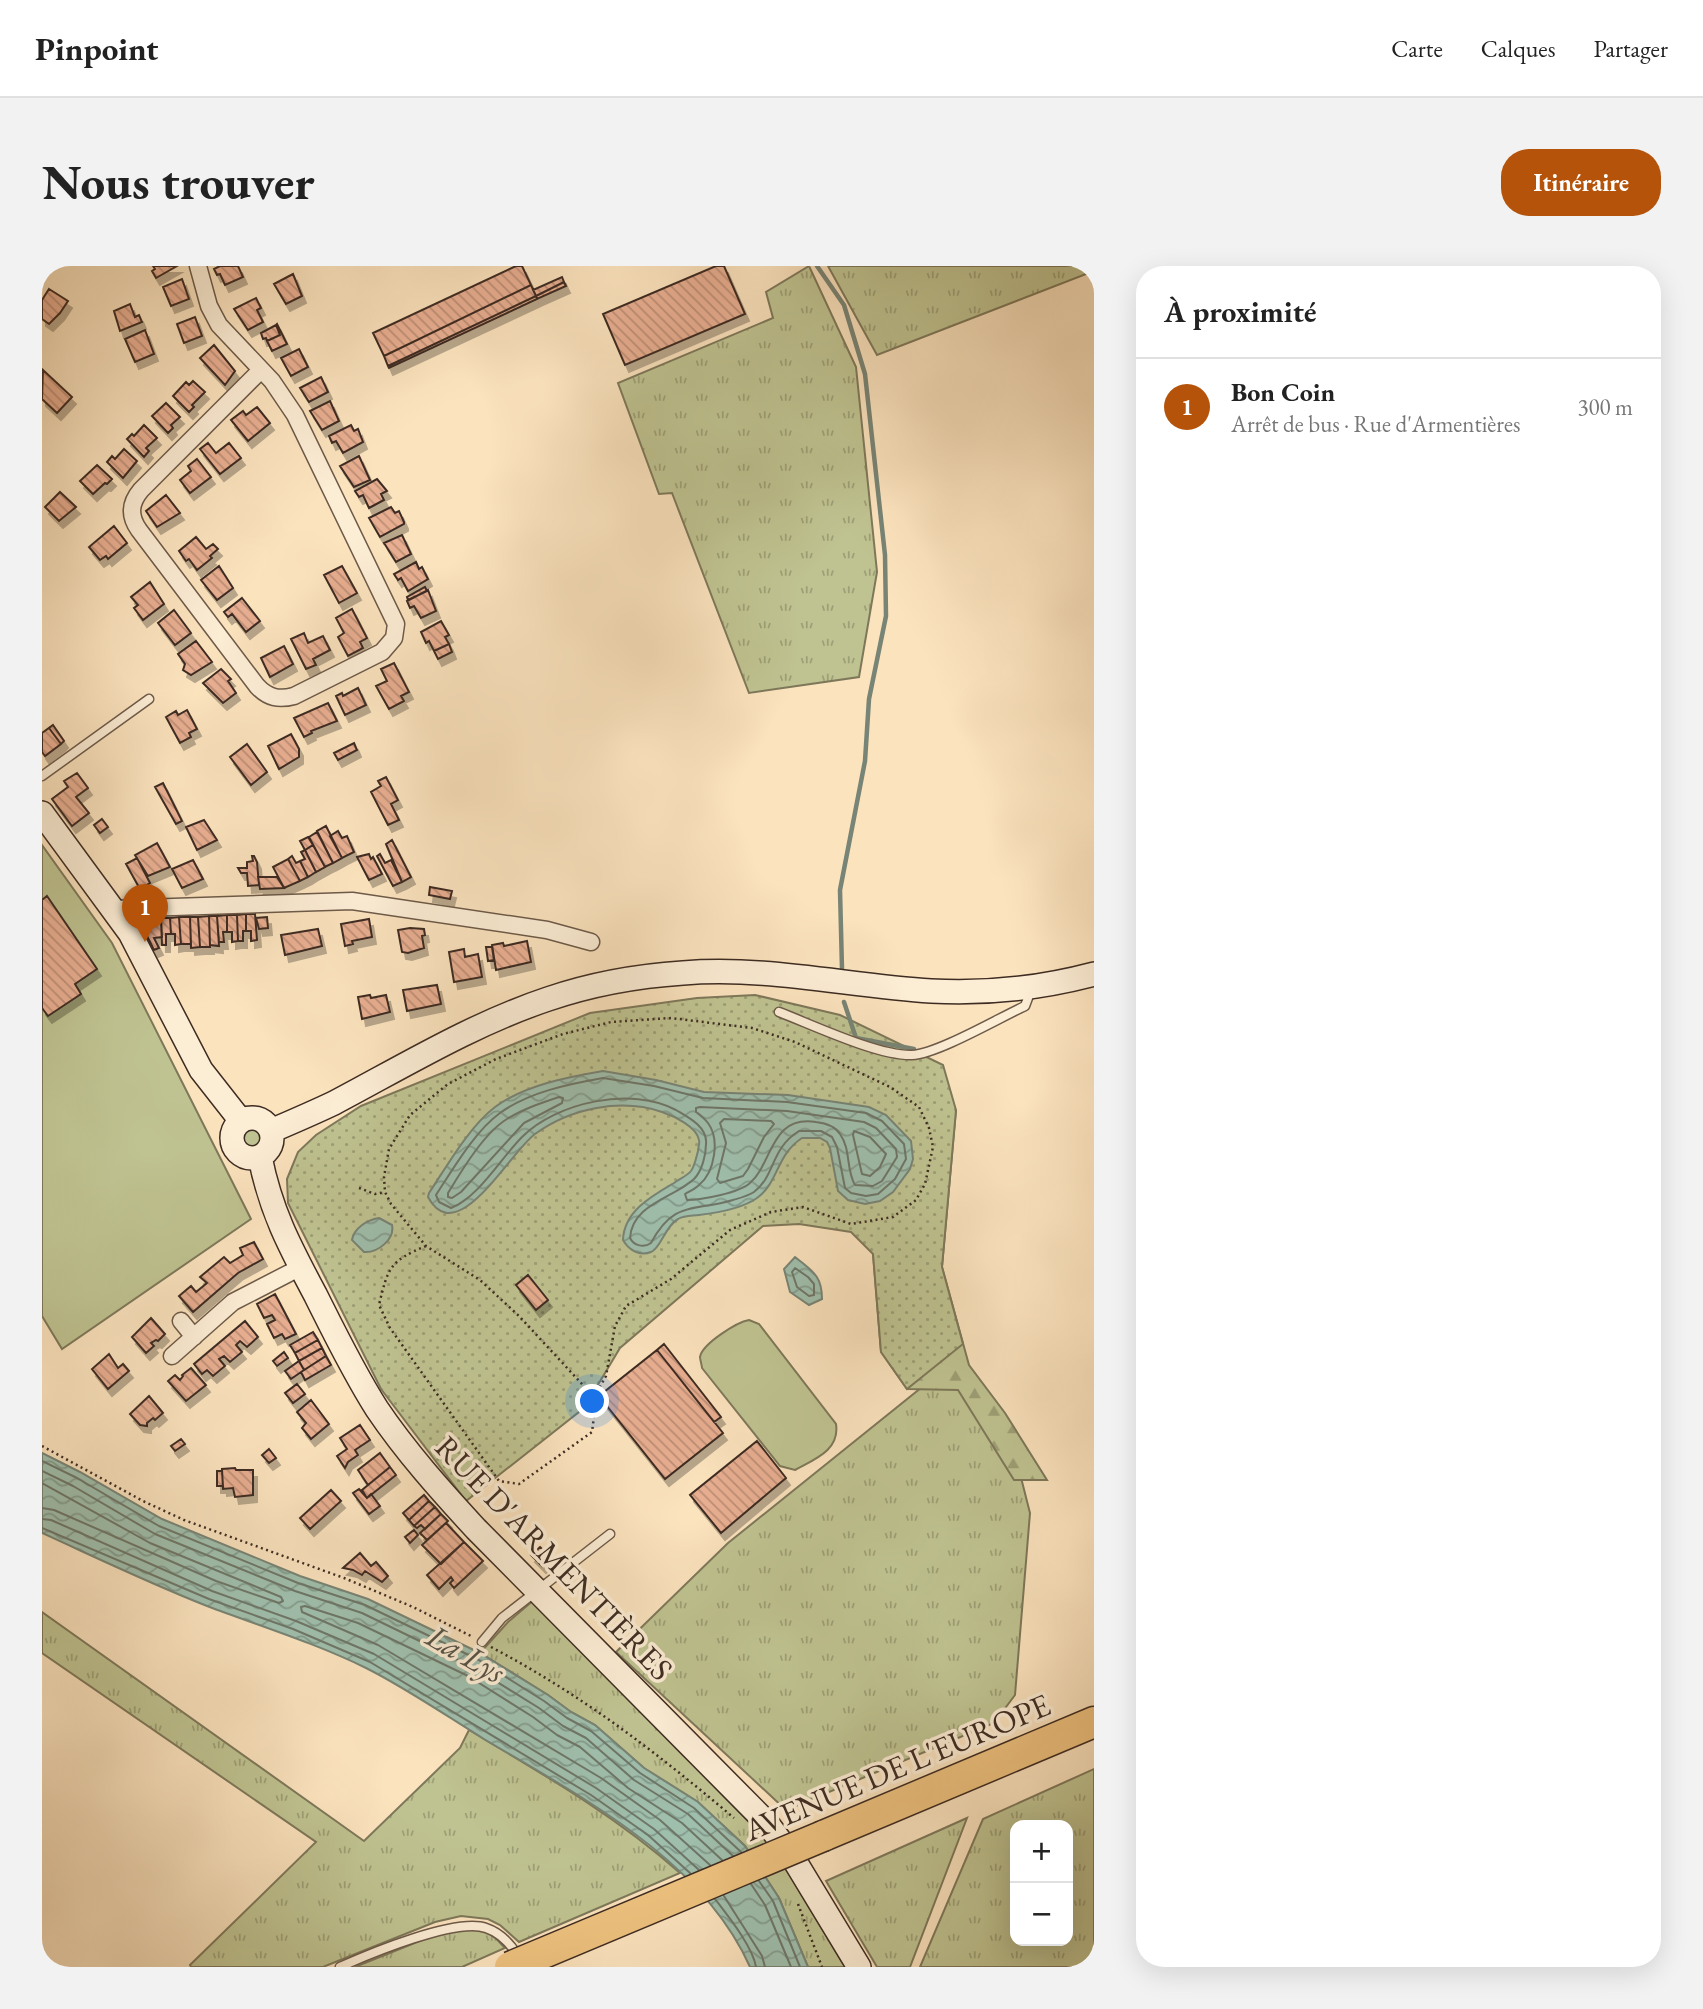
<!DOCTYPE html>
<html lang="fr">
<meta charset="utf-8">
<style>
:root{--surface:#fff;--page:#f2f2f2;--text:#222;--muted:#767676;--line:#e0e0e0;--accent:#b45309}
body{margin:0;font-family:"EB Garamond",serif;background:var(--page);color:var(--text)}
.controls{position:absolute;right:21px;bottom:21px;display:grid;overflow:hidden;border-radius:14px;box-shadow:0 7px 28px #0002}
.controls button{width:63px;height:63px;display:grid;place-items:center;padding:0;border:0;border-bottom:2px solid var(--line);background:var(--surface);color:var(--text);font:35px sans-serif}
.you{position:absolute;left:551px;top:1136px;width:24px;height:24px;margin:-18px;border:5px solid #fff;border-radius:50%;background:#1a73e8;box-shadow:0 0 0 10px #1a73e833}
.badge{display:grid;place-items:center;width:46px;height:46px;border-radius:50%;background:var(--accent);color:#fff;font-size:23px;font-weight:700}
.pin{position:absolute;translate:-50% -58px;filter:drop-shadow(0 2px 4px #0008)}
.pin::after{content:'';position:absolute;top:37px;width:24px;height:21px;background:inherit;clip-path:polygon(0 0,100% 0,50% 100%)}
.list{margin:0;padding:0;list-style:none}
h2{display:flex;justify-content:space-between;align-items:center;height:91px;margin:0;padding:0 28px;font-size:30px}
h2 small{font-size:23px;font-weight:400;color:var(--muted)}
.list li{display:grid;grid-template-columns:46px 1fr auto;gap:21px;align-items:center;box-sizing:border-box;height:98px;padding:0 28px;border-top:2px solid var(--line)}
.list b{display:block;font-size:26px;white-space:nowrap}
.list p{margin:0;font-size:23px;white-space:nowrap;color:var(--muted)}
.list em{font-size:23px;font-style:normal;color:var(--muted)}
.map{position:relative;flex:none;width:1052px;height:1701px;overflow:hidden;border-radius:28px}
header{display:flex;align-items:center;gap:42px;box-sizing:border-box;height:98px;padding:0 35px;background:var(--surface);border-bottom:2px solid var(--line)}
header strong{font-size:33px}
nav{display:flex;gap:38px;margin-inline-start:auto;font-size:24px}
.intro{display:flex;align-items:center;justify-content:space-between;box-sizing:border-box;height:168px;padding:0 42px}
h1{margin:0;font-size:49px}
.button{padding:18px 32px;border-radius:28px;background:var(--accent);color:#fff;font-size:24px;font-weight:700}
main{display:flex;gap:42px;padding:0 42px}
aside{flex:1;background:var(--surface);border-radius:28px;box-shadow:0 7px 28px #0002}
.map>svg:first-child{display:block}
.grass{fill:url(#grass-tufts);stroke:#7e785a;stroke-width:2;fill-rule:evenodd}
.forest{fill:url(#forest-firs);stroke:#7e785a;stroke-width:2}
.park{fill:url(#park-dots);stroke:#7e785a;stroke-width:2}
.pitch{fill:#bfc391;stroke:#7e785a;stroke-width:2}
.water{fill:url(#water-waves);stroke:#788475;stroke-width:2}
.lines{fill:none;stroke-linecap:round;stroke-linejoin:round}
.shore{stroke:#6e7668;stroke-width:2}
.stream{stroke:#788475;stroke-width:4.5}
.building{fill:url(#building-back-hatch);stroke:#3e2c22;stroke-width:2;filter:url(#shadow)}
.lane-casing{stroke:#6d5a49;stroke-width:11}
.street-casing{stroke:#6d5a49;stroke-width:19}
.secondary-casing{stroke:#3e2c22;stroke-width:26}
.highway-casing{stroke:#3e2c22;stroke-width:33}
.path{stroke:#3e2c22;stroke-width:2.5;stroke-dasharray:2 3.5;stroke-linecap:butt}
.lane{stroke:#fcedd5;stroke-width:8}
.street{stroke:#fcedd5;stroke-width:16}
.secondary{stroke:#fcedd5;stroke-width:23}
.highway{stroke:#eec27f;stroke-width:30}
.highway-bridge-casing{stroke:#3e2c22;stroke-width:33;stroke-linecap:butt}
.highway-bridge{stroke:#eec27f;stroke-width:30}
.labels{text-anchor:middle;stroke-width:7;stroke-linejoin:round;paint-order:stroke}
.street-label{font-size:32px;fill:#3e2c22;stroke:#fcedd5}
.water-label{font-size:33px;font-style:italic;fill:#565145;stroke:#fcedd5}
</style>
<header>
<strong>Pinpoint</strong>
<nav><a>Carte</a><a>Calques</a><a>Partager</a></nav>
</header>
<div class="intro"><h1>Nous trouver</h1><a class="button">Itinéraire</a></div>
<main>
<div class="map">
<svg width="1052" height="1701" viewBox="0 0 1052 1701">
<defs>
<pattern id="grass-tufts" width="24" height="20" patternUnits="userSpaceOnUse" patternTransform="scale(1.75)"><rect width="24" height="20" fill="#bfc391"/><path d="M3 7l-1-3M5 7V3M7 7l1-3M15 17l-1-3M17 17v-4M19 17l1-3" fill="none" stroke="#9d9f76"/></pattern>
<pattern id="forest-firs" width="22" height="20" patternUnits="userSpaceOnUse" patternTransform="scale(1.75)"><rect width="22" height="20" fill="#bfc391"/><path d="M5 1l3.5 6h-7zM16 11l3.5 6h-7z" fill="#9d9f76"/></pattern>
<pattern id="park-dots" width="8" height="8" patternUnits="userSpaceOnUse" patternTransform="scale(1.75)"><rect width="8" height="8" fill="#bfc391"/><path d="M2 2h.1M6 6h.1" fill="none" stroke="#9d9f76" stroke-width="1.8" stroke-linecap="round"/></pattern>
<pattern id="water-waves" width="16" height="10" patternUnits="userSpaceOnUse" patternTransform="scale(1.75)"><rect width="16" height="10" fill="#9fbfad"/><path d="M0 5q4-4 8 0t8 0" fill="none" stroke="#839b8c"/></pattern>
<pattern id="building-back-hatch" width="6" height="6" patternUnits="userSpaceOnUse" patternTransform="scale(1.75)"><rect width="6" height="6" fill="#e8ae91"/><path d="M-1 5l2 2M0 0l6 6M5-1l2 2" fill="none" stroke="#bd8e76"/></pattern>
<filter id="shadow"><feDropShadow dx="4" dy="7" stdDeviation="0" flood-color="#0004"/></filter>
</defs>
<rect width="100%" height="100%" fill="#fbe3be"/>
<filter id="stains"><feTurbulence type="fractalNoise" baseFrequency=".00286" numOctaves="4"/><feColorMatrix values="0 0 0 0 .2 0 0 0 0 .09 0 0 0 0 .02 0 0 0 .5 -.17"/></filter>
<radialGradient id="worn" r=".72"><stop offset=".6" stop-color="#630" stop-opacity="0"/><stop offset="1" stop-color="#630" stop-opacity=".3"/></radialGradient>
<path class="grass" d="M767 0 814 101 835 306 817 411 707 427 630 227 617 228 576 117 731 52 724 26Z
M786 0H1052V5L835 89Z
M200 873a10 10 0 1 1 20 0a10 10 0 1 1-20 0Z
M910 1097 971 1180 988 1247 973 1429 952 1457 744 1544 574 1386 686 1277Z
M493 1333 639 1487 724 1569 803 1701H766L737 1632 703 1580 656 1536 602 1502 553 1459 529 1446 506 1429 438 1387 466 1356Z
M0 1346 322 1575 418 1482 427 1464C501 1508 574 1550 638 1607L477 1676 458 1659 446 1653 419 1650 393 1656 281 1701H149L148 1699 274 1576 0 1387Z
M1052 1503V1701H878L941 1553ZM973 1559H1026V1675H973Z
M925 1552 868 1701H835L784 1615Z
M424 1662 448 1666 463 1682 420 1701H313L400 1666Z"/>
<path class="forest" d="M914 844 900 1001 927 1099 963 1147 1005 1214H972L916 1124 865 1123 839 1086 831 988Z"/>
<path class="park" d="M713 729 798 749 901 799 914 844 900 1001 921 1078 865 1123 839 1086 831 988 809 966 757 958 721 960 578 1082 542 1142 424 1235 339 1123 246 937 245 913 256 886 274 869 319 840 548 747 655 732Z"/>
<path class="pitch" d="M0 579 70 677 209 953 20 1083 0 1050Z
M707 1054 717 1058 794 1158C798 1184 773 1193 753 1204L738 1200 660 1102C660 1100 658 1093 658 1091 660 1078 695 1056 707 1054Z"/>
<path class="water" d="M561 805 614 814 662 826 746 829 827 841 844 849 869 875 871 893 868 903 851 926 838 935 823 938 806 934 796 925 788 882 785 876 778 872H760C734 889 737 916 715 932 701 942 674 947 657 949 650 950 643 949 636 953 623 960 619 982 609 986 597 991 586 983 581 974 582 945 610 930 632 917 637 913 645 910 649 905 653 899 654 892 656 885 656 882 658 877 657 874 655 861 632 850 620 846 579 832 529 842 493 868 468 886 415 985 386 931L387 927C405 900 427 861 453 841 483 819 526 811 561 805Z
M337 952 350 959C353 973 336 987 322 986L310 974C312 962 325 954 337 952Z
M753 991C770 1005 780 1009 780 1033L767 1039 748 1026 742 1003Z
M0 1187 38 1206 120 1253 258 1310 326 1333 438 1387 506 1429 529 1446 553 1459 602 1502 656 1536 703 1580 737 1632 766 1701H708C660 1593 539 1531 442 1473 403 1449 364 1422 324 1402 273 1377 218 1360 165 1340 109 1318 55 1292 0 1267Z"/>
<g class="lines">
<path class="shore" d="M561 812 612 820 661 832 745 836 824 847 840 855 862 878 864 893 853 913 836 928 824 930 809 927 803 922 795 881 790 871 779 865H757C728 883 734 909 712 926 706 930 698 932 691 934 651 946 632 934 609 977 602 982 592 980 588 972 590 938 632 932 652 913 660 905 664 889 664 878 666 861 646 851 634 844 590 820 515 836 480 871 459 892 437 931 409 942L397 936 394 929C411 903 433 865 458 847 487 826 527 818 561 812Z
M517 831 521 832 520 837 482 857 419 926 410 932 406 931V927C420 904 442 867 465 853 481 843 499 837 517 831Z
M658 841 745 845 822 856 834 862 854 883 855 891 840 915 831 920 813 919C804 905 809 883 798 868 793 860 783 857 774 856 728 849 731 897 708 917 697 927 659 934 645 934L643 928C648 925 653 923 657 919 673 906 678 873 666 857 663 853 658 849 654 846V842Z
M682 853 729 855 732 858 722 871 706 903 701 910 678 917 675 913 684 877 678 857Z
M812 865 828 871 844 888 838 901 828 910 820 908 811 869Z
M753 1002 766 1011 772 1018V1029L767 1030 755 1021 750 1006Z
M0 1195 35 1212 117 1260 256 1317 323 1339 435 1393 502 1435 525 1452 549 1465 598 1507 652 1542 699 1586
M0 1205 31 1220 113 1268 253 1325 320 1347 431 1401 497 1442 521 1460 544 1472 592 1514 646 1548 691 1590
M0 1217 108 1277 239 1331 241 1335 237 1337 174 1315 12 1244 0 1242
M0 1253 9 1254 170 1325 254 1355 332 1388 554 1522 612 1563 657 1604
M0 1262 167 1333 251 1363 328 1396 549 1529 606 1569 648 1607
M668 1599 618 1554 559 1512 336 1379 260 1346 259 1341 263 1340 316 1357 426 1410 491 1451 515 1469 538 1481 586 1522 640 1557 680 1594
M717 1615 731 1635 758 1701
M709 1618 723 1639 749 1701
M682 1630 720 1690 723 1701
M673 1633C686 1650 711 1681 714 1701"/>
<path class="stream" d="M775 0 802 39 823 108 843 289 844 350 827 433 823 495 798 624 800 703
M802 736 814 772 872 783"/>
</g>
<path class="building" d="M111 0H135L114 12 110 5 113 3Z
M178 0H196L201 11 183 19 178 8 175 9 172 3Z
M474 0H480L489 19 342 90 331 67Z
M674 0H682L703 48 583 99 561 48Z
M251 8 260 30 244 38 232 18Z
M520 11 522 16 494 30 491 24Z
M140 13 147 33 129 40 121 21Z
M522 16 524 20 495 33 494 30Z
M489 19 494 30 346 100 342 90Z
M7 23 26 35 18 47 7 58 0 53V34Z
M494 30 495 33 347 102 346 100Z
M214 32 219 42 215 44 221 56 206 64 192 43Z
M88 38 93 51 97 49 100 56 78 65 72 45Z
M153 51 160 70 142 77 135 58Z
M235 58 245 78 230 85 225 75 238 69 234 59Z
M234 59 238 69 225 75 224 72 221 73 219 67Z
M103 64 112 88 93 96 83 73Z
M172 79 193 105 183 119 158 92Z
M257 83 266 101 249 110 239 92Z
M1 104 30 131 15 147 0 133Z
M279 111 286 126 267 136 258 122Z
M151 115 163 126 150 139 152 141 147 146 131 130 144 116 147 119Z
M288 135 297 155 280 164 268 145Z
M124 137 138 151 129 159 131 162 126 167 110 150Z
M215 141 228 157 206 175 189 154 201 145 204 149Z
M102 159 115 172 104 182 107 185 102 191 85 173 90 168 92 170Z
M309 159 312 165 316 163 321 176 301 187 294 175 290 177 287 170Z
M166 177 174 187 187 177 199 192 178 208 158 183Z
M82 183 95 195 81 212 65 196 70 190 73 193Z
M317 190 328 214 312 221 298 200Z
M155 193 169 211 148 227 138 214 149 205 146 200Z
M55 199 70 213 65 218 63 217 51 228 38 215Z
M335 213 345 225 339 228 342 234 327 242 321 229 317 231 313 225Z
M18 226 34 241 17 255 3 241Z
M124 229 138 247 115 261 104 245Z
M349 241 353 247 357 245 362 256V258L338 271 327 252Z
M72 260 85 277 66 293 64 290 58 294 47 281Z
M360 269 369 288 354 296 342 277Z
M154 271 164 283 171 278 176 283 168 290 170 292 155 304 147 293 144 295 137 285Z
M374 296 377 303 380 301 386 313 366 325 359 312 356 314 352 308Z
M177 300 191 322 175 334 159 314Z
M300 300 315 327 297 337 282 309Z
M108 316 122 338 101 354 92 342 96 339 89 331Z
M383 321 385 325 366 334 365 331Z
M386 324 394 345 379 352 372 340 368 342 365 335Z
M200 332 218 355 204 366 190 348 186 351 182 346Z
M310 343 325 372 318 376 321 382 306 390 296 371 302 367 294 352Z
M132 344 149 367 133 379 116 357Z
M399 355 407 369 403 371 407 378 392 385 387 375 384 377 379 366Z
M262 367 266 377 281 370 288 384 271 393 274 399 264 403 249 373Z
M154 375 170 396 149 409 141 404 143 398 136 388Z
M407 378 410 386 396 393 392 385Z
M242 380 251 398 228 411 219 392Z
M352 397 367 426 359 430 362 435 347 443 334 420 345 415 339 403Z
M179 403 189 413 186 415 194 427 181 437 161 417Z
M316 422 324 439 303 449 294 430 300 427 301 430Z
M286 437 295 455 269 465 270 467 262 471 252 452Z
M145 444 155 463 147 467 149 471 138 477 124 451 134 445 136 449Z
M11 459 22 475 19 478 7 462Z
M7 462 19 478 3 490 0 486V467Z
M249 468 257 483V491L237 503 226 480Z
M312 477 315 484 296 494 292 487Z
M205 478 225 506 209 519 188 491Z
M35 507 46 522 34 531 47 547 30 560 10 533 26 521 22 515Z
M344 511 356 534 349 538 357 554 346 559 329 526 339 520 336 515Z
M121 517 140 555 134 558 113 521Z
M60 553 66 561 58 567 52 559Z
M162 554 175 574 155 584 144 561Z
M284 560 300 592 291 597 275 565Z
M296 565 300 572 305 570 312 586 300 592 288 570Z
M275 566 291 597 283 601 267 571Z
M266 571 271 579 263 584 258 575Z
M350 574 369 611 360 616 344 578Z
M115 577 128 601 106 610 93 589Z
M271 579 283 601 274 606 263 584Z
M263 584 274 606 266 611 258 595 263 593 259 586Z
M327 588 329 593 331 591 340 608 327 614 315 591Z
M338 588 343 597 349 594 360 616 351 620 335 590Z
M210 590H212L215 596 217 619 206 620 205 607H199L196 602H205V596L211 595Z
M250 590 254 597 258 595 266 611 258 615 246 593Z
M95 592 108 617 98 623 84 598Z
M246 593 258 615 242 622 231 601Z
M151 594 161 613 140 622 130 603Z
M216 611H235L242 622 218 623Z
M388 621 410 625 408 633 387 629Z
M5 630 55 703 33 718 39 728 6 750 0 742V634Z
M204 648H213L215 674 209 675V665H204Z
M204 648V665H201V675H196L195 649Z
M185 649V666H181L182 676H177L175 650Z
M185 649H195L196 675 190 676V666H185Z
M167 650H175L177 680 168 679Z
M167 650 168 681H158L156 651Z
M137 651H148L149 678H139Z
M137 651 139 678 133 679V668H129L128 652Z
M148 651H156L158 681 149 682Z
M225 651 226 662 217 663 214 652Z
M119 652H128L129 668H124V679H120Z
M119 652 120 671 112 672 117 682 112 684 98 656 100 653Z
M327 653 330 671 310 675 311 678 303 680 299 658Z
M368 662 382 663 383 669 380 670 382 682 366 687 360 686 356 664Z
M276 663 280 680 243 689 239 669Z
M485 675 489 696 454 704 450 679 461 677 462 680Z
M444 681H450L452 694 446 695Z
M422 683 423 691 436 688 440 711 412 716 407 686Z
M395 719 399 738 365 745 361 724Z
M328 729 329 732 344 729 348 746 320 753 316 731Z
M212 976 221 993 196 1007 151 1046 137 1030 149 1020 154 1026 165 1017 158 1011 182 991 188 997 201 989 198 982Z
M486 1009 506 1034 494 1044 474 1019Z
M233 1028 254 1068 243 1073 240 1068 232 1072 225 1058 233 1054 230 1049 222 1052 215 1038Z
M109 1052 123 1068 116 1075 114 1074 109 1077 112 1080 104 1087 90 1071Z
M203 1055 216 1071 205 1081 198 1075 194 1079 200 1086 188 1096 182 1090 177 1093 183 1100 171 1110 165 1104 160 1108 152 1098Z
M271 1066 276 1074 253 1087 248 1079Z
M276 1074 280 1082 257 1095 253 1087Z
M622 1078 679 1151 672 1156 615 1084Z
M280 1082 284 1090 262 1104 257 1095Z
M615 1084 681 1167 623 1213 557 1130Z
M242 1086 246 1092 235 1100 231 1095Z
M67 1088 76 1102 81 1098 87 1105 66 1123 50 1103Z
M284 1090 289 1099 263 1114 259 1106Z
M257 1095 262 1104 249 1113 243 1105Z
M149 1102 164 1119 144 1135 126 1115 133 1109 138 1114 141 1110 140 1109Z
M255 1118 263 1128 251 1137 243 1127Z
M107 1130 121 1147 113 1154 111 1152 105 1157V1160L98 1159 88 1148Z
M269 1134 287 1158 269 1173 260 1162 264 1157 255 1146Z
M318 1159 328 1174 313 1184 316 1189 306 1196 303 1202 295 1190 305 1183 298 1172Z
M139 1173 143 1178 133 1185 129 1180Z
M715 1175 744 1212 679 1267 648 1229Z
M227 1183 234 1192 227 1197 220 1189Z
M338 1187 348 1201 326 1219 316 1204Z
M348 1201 354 1209 325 1232 320 1224Z
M193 1202 194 1204H211V1229L193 1231 191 1222 181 1223 180 1203Z
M175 1205H180L181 1220H175Z
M317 1223 325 1232 329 1228 338 1240 327 1248 311 1227Z
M289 1224 299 1235 268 1263 258 1252Z
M382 1229 387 1235 367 1254 361 1247Z
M387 1235 393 1241 372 1260 367 1254Z
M393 1241 399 1248 383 1263 379 1259 375 1262 372 1260Z
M399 1248 406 1255 385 1274 378 1267Z
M404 1257 422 1276 399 1298 380 1279Z
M372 1264 376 1269 368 1277 363 1271Z
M422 1276 441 1295 412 1322 408 1317 411 1314 409 1311 397 1323 385 1309Z
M498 1281 508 1291 500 1300 489 1289Z
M318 1287 329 1300 334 1296 346 1310 340 1316 323 1305 320 1309 311 1304 301 1302Z"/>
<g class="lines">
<defs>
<path id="lane" d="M0 510 107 433
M737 746C771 759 836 790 870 789 895 788 957 752 983 740L989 724
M440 1376 460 1352 568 1268
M298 1701C327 1688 415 1651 444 1662 459 1667 468 1677 476 1690"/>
<path id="street" d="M156 0 167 40 177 59 230 115 253 149 354 358 352 372 340 386 252 430C237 434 226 432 215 420L97 264C87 250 88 237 99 224L219 104
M71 643 310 635 505 664 549 676
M139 1055 152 1071
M130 1090 191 1036 259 1001"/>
<path id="secondary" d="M0 547 88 667 159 804 199 855
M190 872a20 20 0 1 1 40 0a20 20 0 1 1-40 0Z
M229 865C250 856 271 847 292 837 362 800 431 758 506 733 550 718 595 710 641 707 724 700 807 720 889 725 944 728 999 722 1052 708
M218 891C229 946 248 981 274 1030 293 1068 312 1107 335 1143 364 1186 399 1225 434 1263L725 1557 751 1592 817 1701"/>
<path id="highway" d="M781 1570 1052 1456"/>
</defs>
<use href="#lane" class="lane-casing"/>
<use href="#street" class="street-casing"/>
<use href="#secondary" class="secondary-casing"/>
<use href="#highway" class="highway-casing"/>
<path class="path" d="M317 922 333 928 343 926
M384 980C348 995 346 1001 337 1039L348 1062 457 1215 477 1218 550 1166 554 1135 552 1131 564 1110 573 1060 584 1040 629 1013 688 964 729 946 761 941 809 958 851 951 874 934 883 918 891 881 887 862 877 841 848 821 753 776 710 762 629 752 569 756 521 768 454 793 406 818 368 849 347 883 342 911 343 926 349 938 384 980 438 1014 477 1050 552 1131
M0 1180 101 1235 142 1254 302 1312 371 1341 431 1371
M449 1381C540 1429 614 1486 692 1552
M756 1638 780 1701"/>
<use href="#lane" class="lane"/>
<use href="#street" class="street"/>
<use href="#secondary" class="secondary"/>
<use href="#highway" class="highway"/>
<defs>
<path id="highway-bridge" d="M468 1701 781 1570"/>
</defs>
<use href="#highway-bridge" class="highway-bridge-casing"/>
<use href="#highway-bridge" class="highway-bridge"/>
</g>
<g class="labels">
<g class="street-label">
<text transform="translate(512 1292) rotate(46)" y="11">RUE D'ARMENTIÈRES</text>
<text transform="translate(855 1501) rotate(-23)" y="11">AVENUE DE L'EUROPE</text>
</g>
<g class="water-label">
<text transform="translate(424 1387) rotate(30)" y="12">La Lys</text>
</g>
</g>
<rect width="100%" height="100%" filter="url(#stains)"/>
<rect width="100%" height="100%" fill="url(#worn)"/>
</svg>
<div class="controls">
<button>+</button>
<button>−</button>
</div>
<div class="you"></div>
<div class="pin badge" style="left:103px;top:676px">1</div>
</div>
<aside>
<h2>À proximité<small></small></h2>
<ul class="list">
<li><span class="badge">1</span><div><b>Bon Coin</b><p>Arrêt de bus · Rue d'Armentières</p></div><em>300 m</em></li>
</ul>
</aside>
</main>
